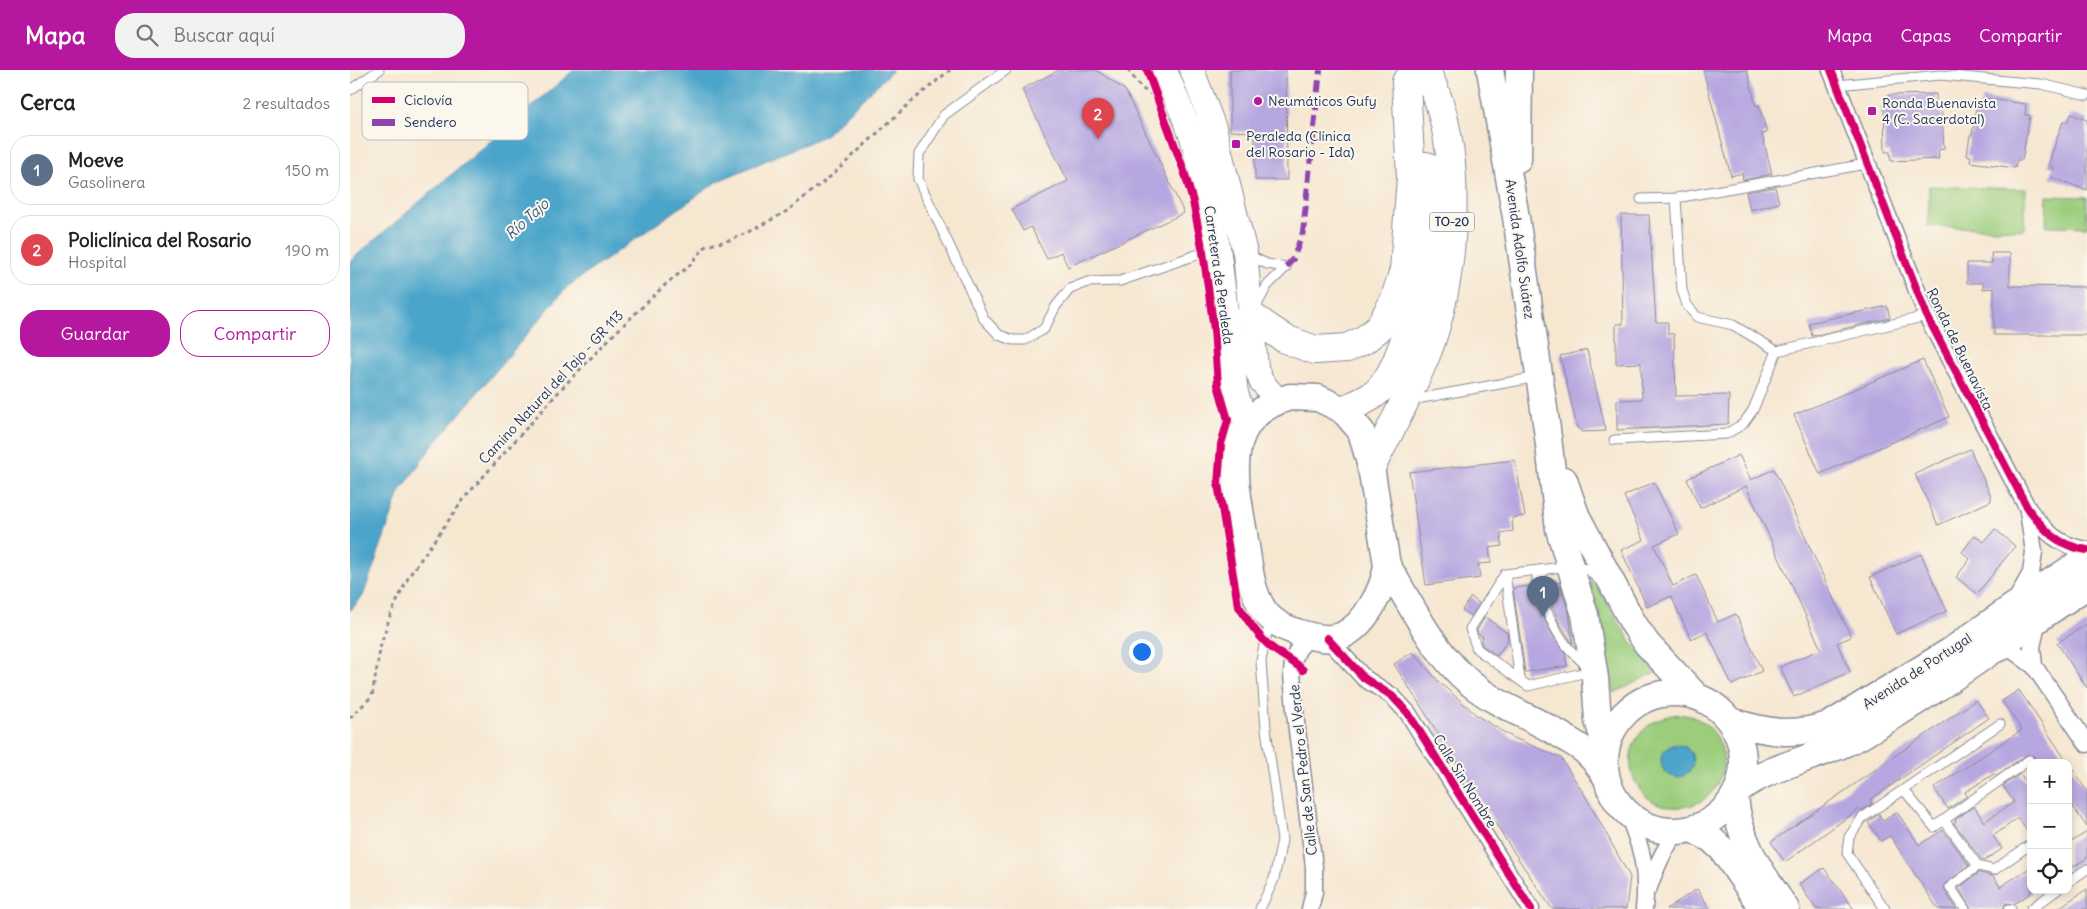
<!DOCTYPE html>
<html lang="es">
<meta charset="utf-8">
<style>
:root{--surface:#fff;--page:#f2f2f2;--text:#222;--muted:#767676;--line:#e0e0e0;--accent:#b5179e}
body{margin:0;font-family:Delius,sans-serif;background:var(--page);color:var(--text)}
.controls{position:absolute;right:15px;bottom:15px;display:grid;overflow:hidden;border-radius:10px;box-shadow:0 2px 8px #0003}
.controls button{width:45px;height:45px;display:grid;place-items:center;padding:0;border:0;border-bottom:1px solid var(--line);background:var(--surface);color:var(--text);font:25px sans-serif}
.you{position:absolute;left:791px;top:581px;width:18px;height:18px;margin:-12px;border:4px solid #fff;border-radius:50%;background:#1a73e8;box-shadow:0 0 0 8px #1a73e833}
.badge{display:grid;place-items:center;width:32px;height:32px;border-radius:50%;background:var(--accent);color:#fff;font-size:16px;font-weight:700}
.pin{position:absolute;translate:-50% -41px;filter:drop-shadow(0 1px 2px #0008)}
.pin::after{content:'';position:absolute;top:26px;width:18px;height:15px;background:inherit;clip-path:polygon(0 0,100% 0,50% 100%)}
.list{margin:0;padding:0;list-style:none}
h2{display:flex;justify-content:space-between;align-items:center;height:65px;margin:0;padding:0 20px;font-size:21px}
h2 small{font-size:16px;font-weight:400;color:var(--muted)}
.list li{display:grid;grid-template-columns:32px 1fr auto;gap:15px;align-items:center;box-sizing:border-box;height:70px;margin:0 10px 10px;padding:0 10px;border:1px solid var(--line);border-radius:20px}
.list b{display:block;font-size:19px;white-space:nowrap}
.list p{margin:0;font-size:16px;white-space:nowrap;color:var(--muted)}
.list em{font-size:16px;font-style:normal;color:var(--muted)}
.actions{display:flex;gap:10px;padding:15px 20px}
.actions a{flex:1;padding:11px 0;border:1px solid var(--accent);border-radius:20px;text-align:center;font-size:18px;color:var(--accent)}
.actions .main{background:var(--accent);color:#fff}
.icon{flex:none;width:28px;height:28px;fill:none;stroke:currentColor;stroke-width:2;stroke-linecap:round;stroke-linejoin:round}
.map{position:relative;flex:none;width:1737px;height:839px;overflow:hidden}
header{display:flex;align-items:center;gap:30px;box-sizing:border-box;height:70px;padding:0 25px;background:var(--accent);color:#fff}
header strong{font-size:24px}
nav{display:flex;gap:28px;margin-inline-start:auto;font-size:18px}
.search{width:350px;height:45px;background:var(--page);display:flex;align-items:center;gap:12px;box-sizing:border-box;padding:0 18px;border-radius:20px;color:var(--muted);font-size:19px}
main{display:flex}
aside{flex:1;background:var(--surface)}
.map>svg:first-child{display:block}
.green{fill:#9bcd7d;stroke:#5b7e6e;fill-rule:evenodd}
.water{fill:#4ca5ca;stroke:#346a94}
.building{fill:#b7a7e0}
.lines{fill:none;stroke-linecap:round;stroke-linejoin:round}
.service-casing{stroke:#888b98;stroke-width:11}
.minor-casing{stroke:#888b98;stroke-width:19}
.secondary-casing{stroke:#888b98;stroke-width:26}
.primary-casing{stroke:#888b98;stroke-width:29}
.trunk-casing{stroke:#888b98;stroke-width:30}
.path{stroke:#888b98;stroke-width:3;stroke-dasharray:4 4;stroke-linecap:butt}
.service{stroke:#fff;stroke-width:9}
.minor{stroke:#fff;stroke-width:16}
.secondary{stroke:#fff;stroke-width:24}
.primary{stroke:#fff;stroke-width:26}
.trunk{stroke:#fff;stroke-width:28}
.quiet{stroke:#8e44ad;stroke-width:6;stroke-dasharray:12 6;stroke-linecap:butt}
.cycleway-casing{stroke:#fbf7ec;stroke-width:11}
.cycleway{stroke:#d6006c;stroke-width:8}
.poi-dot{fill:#b5179e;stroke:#fbf7ec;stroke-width:2}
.labels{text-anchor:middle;stroke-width:4;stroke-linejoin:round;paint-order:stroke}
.shield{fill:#fbf7ec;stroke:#5e6b89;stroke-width:1}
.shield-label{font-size:12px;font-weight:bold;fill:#1b2f5e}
.poi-label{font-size:14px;fill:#1b2f5e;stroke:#fbf7ec;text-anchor:start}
.street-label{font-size:14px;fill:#1b2f5e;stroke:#fbf7ec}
.water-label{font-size:15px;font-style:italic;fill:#2c5884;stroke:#fbf7ec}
.key{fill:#fbf7ec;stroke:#b8bbc1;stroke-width:1}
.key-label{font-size:14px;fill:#1b2f5e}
</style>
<header>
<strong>Mapa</strong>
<div class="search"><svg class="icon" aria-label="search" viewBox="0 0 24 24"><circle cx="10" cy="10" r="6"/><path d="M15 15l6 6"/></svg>Buscar aquí</div>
<nav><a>Mapa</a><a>Capas</a><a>Compartir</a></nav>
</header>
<main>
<aside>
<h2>Cerca<small>2 resultados</small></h2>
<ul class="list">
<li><span class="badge" style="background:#5c6f8a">1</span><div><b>Moeve</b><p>Gasolinera</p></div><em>150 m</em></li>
<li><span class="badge" style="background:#e0444e">2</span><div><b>Policlínica del Rosario</b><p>Hospital</p></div><em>190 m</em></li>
</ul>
<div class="actions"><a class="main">Guardar</a><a>Compartir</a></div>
</aside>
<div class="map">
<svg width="1737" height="839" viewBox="0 0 1737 839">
<rect width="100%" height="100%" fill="#fbf7ec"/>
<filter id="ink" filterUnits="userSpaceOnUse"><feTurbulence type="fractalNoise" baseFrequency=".02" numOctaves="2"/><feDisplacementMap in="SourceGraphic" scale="10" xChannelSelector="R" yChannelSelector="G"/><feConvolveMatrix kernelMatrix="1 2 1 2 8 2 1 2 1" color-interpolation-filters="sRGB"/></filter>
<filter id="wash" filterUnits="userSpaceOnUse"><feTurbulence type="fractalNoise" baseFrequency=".0096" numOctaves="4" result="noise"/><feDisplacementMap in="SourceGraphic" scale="20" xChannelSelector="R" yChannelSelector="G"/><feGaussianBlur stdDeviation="1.12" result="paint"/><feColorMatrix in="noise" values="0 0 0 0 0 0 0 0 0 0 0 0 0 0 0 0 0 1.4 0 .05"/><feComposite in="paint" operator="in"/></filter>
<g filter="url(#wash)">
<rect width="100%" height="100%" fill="#f6e7d1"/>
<path class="green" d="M1579 116 1676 119 1674 160 1578 156Z
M1697 126 1737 127V157L1696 156Z
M1239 509 1247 517 1281 572 1306 602 1264 623Z
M1328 644C1333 645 1338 645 1343 647 1372 658 1383 694 1364 719 1357 730 1345 736 1332 737 1273 743 1256 655 1328 644ZM1326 674 1336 677 1343 686 1329 707C1307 707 1304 679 1326 674Z"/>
<path class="water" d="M224 0H543L474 66 368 111 217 217 80 379 50 422 13 526 0 541V191Z
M1311 691a16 16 0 1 1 32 0a16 16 0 1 1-32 0Z"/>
<g id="blocks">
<path class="building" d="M709 0H746L775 20 834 143 718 197 711 182 697 189 681 157 673 161 662 139 718 111 672 19Z
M880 0H936L937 110H905V62L880 61Z
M1353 0H1397L1406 36 1409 35 1417 63 1412 64 1422 104 1393 110 1392 103 1381 106Z
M1586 24V33L1591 32 1593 61 1594 79 1588 80 1589 89 1541 91 1540 82H1535L1534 33H1539L1538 25Z
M1632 28 1676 34 1675 45H1680L1677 63 1672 90H1667L1665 98 1620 92 1621 86 1617 85 1620 65H1622L1626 38 1631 39Z
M1721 44 1737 50V120L1700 107 1704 98 1698 95 1713 51 1717 53Z
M1425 117 1429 133 1400 140 1396 122Z
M1271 145H1299L1306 252H1318V264H1324L1326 326 1379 325 1378 354 1267 360V330L1292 329 1291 293 1266 294V254H1273Z
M1641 183H1660V216L1737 217V265H1644V218L1633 219V213H1617V193H1642Z
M1537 236 1540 248 1462 266 1459 253Z
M1237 280 1256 361 1232 362 1227 357 1210 286Z
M1573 290 1599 347 1470 404 1444 345Z
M1620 379 1641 426V431L1588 455 1565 404Z
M1389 385 1401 410 1424 399 1501 567 1487 573 1500 602 1444 627 1430 597 1471 579 1396 416 1350 438 1337 409Z
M1165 390 1175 446 1162 448 1163 461 1151 463 1152 476 1139 478 1141 493 1128 494 1130 508 1076 515 1059 402Z
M1304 412 1329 464 1304 475 1323 516 1346 505 1368 552 1386 544 1412 601 1382 615 1357 562 1341 569 1321 526 1297 537 1271 480 1294 470 1274 426Z
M1645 459 1665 476 1627 524 1606 507 1620 489 1612 482 1625 465 1634 472Z
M1571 484 1597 541 1546 564 1520 507Z
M1209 512 1219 543 1223 574 1209 552 1194 514Z
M1181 516 1198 558 1215 583 1217 596 1175 602 1163 518Z
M1121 527 1129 533 1121 546 1112 540Z
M1135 547 1157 563 1158 569 1147 586 1132 575 1131 571 1133 567 1128 564 1127 560Z
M1737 554V618L1707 573Z
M1063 582 1089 612 1129 647 1162 667 1211 688 1236 727 1280 807 1276 839H1202L1163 781 1044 594Z
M1669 620 1718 693H1685L1684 686 1676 685 1646 706 1644 704 1615 722 1617 726 1598 739 1584 718 1672 660 1652 631Z
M1626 630 1639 648 1520 730 1522 734 1511 741 1509 739 1435 792 1421 772Z
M1718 693 1737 721V757L1718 730Z
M1670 704 1681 719V767L1668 748 1643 766 1652 779 1634 791 1632 790 1604 753 1606 751 1605 750 1624 736 1634 752 1664 732 1653 716Z
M1547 742 1569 775 1593 760 1619 795 1594 815 1595 821 1607 839H1588L1540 766 1531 771 1518 752 1529 744 1533 751Z
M1737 762V788L1718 800V774Z
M1681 797V823L1664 834 1656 833 1653 839H1621L1609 818 1629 803 1643 806 1650 817Z
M1474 798 1504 839H1466L1449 814Z
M1347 819 1360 839H1316Z
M1737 819V839H1707Z"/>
</g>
</g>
<g filter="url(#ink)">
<use href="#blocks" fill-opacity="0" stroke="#888b98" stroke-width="1"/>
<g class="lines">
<defs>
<path id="service" d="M656 0 594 45 569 84 568 109 634 249 649 265 663 270H675L694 259 706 236 720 219 738 212 770 211 867 178
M1487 15 1590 5 1691 14 1737 25
M0 20 29 0
M1326 128 1332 220 1337 235 1347 247 1383 255 1427 281 1577 246
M1291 129 1326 128 1516 94
M898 185 917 194 936 197
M906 237 917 216 936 197
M1061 330 1188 307
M1264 370 1376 364 1393 354 1403 340 1427 281
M1197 499 1155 504 1120 559 1127 579 1178 616 1241 601
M1155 504 1170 610
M1239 597C1216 580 1206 562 1195 537 1191 526 1186 518 1187 507L1197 499 1219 496 1238 499 1249 510
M1554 720 1584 757 1679 690
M1594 750 1628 796 1644 800 1681 774
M1718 812 1737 799
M910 839 924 809 932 770 916 659 911 591 915 570 921 551
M1535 839 1497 783 1499 767 1512 748 1650 654
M1615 839 1600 817 1628 796
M1659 839H1661
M1681 839 1707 820"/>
<path id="minor" d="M1481 0 1577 246 1678 439C1695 461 1708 476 1737 480
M1665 532 1681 503 1684 482 1678 441
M977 568 1014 608 1042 626 1058 643 1181 839
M1644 585 1661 579 1684 596 1737 674
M1684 596 1682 577 1688 549
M1276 741C1292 777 1298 800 1294 839
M1299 817C1306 797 1314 778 1327 762
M960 839 964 822V797L946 652 942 604 943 591 948 579 960 566"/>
<path id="secondary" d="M815 0 842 67 858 126 868 177 886 323 897 355
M842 0 864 58 895 183 906 298 911 311 928 331"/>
<path id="primary" d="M1140 0 1166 147 1197 359 1209 459 1235 545 1245 608 1248 650 1256 678
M1168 89 1169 0
M940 327 968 328 993 340 1011 361 1021 397 1037 495C1034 519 1015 556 991 566 978 571 963 567 950 563 936 559 921 552 913 539 900 519 899 492 895 470 886 413 867 348 940 327Z
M1214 410 1226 445 1283 553 1297 574 1345 625
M1037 495C1062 536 1083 582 1120 613 1150 638 1188 649 1220 671 1227 675 1235 680 1241 687 1247 693 1252 701 1257 708
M1255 692a69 69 0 1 1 138 0a69 69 0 1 1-138 0Z
M1381 651C1418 663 1444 667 1481 654L1599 582 1661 538 1737 488
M1389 719C1426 693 1470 688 1510 666 1589 621 1661 566 1737 516
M1385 727C1389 773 1411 802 1436 839
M1342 759 1360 768 1372 779 1413 839"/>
<path id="trunk" d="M901 246 935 269 965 280 997 278 1014 270 1029 258 1044 231 1054 200 1061 107 1056 12
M993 340C1008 333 1025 328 1034 314 1045 299 1051 282 1056 265 1074 211 1081 153 1076 96
M1021 397C1041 359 1062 320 1078 280 1104 209 1112 105 1089 32 1085 21 1081 11 1076 0"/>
</defs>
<use href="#service" class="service-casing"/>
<use href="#minor" class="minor-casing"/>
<use href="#secondary" class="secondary-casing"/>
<use href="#primary" class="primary-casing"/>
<use href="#trunk" class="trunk-casing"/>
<path class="path" d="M778 0 791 18 804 26
M0 648 22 626 31 574 40 546 59 506 116 426 213 317 262 266 317 213 338 197 356 176 380 170 399 162 437 141 481 106 561 32 600 0"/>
<use href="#service" class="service"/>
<use href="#minor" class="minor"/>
<use href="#secondary" class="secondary"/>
<use href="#primary" class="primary"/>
<use href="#trunk" class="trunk"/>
<path class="quiet" d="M936 197 943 189 953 162 970 0"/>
<defs>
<path id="cycleway" d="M797 0 834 101 843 132 853 182 864 260 868 315 878 350 871 374 868 414 888 535C897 549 908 567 922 578 932 586 943 591 953 600
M1481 0 1577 246 1678 439C1695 461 1708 476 1737 480
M977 568 1014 608 1042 626 1058 643 1181 839"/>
</defs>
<use href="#cycleway" class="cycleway-casing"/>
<use href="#cycleway" class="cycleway"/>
</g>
</g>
<g class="poi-dot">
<circle cx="908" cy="31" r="5"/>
<rect x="1517" y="36" width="10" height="10" rx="2.5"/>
<rect x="881" y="69" width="10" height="10" rx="2.5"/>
</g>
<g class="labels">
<rect class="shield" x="1079.5" y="142.5" width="45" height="19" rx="4"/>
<g class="shield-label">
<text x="1102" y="156">TO-20</text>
</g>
<g class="poi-label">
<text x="918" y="36">Neumáticos Gufy</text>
<text x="1532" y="38">Ronda Buenavista<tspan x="1532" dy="16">4 (C. Sacerdotal)</tspan></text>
<text x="896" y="71">Peraleda (Clínica<tspan x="896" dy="16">del Rosario - Ida)</tspan></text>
</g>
<g class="street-label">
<text transform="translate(1170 179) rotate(82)" y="5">Avenida Adolfo Suárez</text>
<text transform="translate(869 205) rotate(82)" y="5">Carretera de Peraleda</text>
<text transform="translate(1610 279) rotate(64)" y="5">Ronda de Buenavista</text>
<text transform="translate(201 317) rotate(-47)" y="5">Camino Natural del Tajo - GR 113</text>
<text transform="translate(1567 601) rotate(-33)" y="5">Avenida de Portugal</text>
<text transform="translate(953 700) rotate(-96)" y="5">Calle de San Pedro el Verde</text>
<text transform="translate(1115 711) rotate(58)" y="5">Calle Sin Nombre</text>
</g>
<g class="water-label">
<text transform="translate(177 149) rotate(-42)" y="5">Río Tajo</text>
</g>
</g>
<rect x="12" y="12" width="166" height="58" rx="8" class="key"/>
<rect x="22" y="27" width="23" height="6" fill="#d6006c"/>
<rect x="22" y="49" width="23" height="7" fill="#8e44ad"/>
<g class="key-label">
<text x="54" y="35">Ciclovía</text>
<text x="54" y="57">Sendero</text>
</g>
</svg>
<div class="controls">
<button>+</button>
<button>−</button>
<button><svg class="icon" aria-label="locate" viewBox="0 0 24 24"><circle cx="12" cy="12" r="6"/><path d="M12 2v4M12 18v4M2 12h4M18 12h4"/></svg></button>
</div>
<div class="you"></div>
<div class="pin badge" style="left:1193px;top:547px;background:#5c6f8a">1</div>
<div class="pin badge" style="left:748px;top:69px;background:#e0444e">2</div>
</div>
</main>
